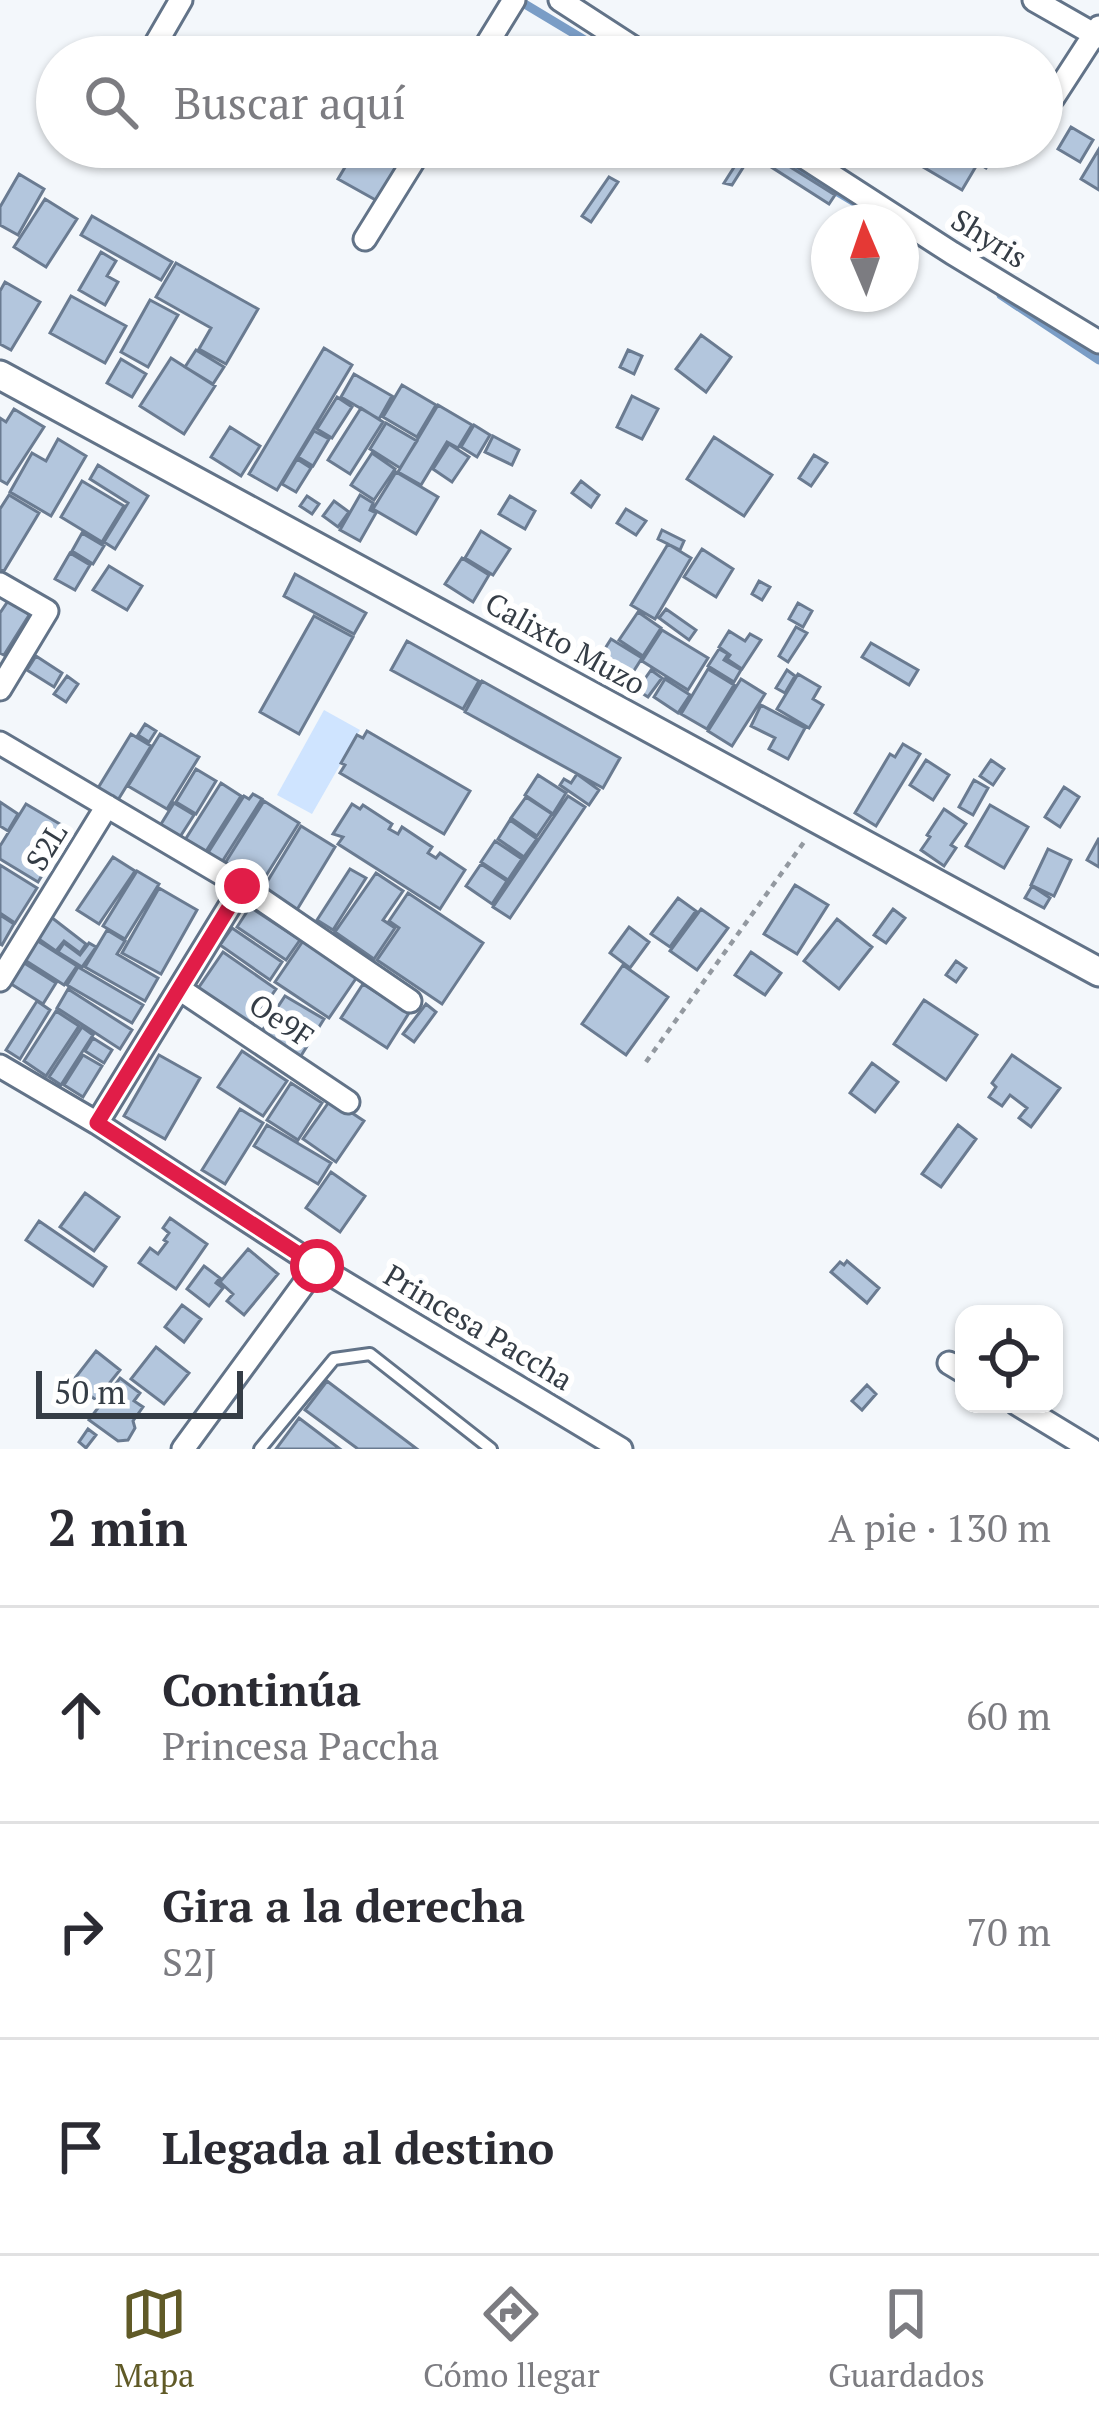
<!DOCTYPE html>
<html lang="es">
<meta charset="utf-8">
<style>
:root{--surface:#fff;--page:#f7f7f7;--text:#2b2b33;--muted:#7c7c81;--line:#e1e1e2;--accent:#605a27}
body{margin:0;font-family:"PT Serif",serif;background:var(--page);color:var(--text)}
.controls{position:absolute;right:36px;bottom:36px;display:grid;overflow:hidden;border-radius:24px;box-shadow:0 3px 9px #0004}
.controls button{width:108px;height:108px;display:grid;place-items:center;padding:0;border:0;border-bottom:3px solid var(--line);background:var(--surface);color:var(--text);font:60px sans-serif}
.compass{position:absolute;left:811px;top:204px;width:108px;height:108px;border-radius:50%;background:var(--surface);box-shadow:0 3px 9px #0004;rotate:358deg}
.scale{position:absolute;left:36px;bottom:30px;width:207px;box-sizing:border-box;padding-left:12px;border:6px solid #353d46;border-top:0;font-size:33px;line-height:42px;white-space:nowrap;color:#353d46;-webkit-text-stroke:9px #fff;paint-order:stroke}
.stop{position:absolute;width:36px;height:36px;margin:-27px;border:9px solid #e11d48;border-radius:50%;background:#fff}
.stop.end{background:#e11d48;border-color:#fff;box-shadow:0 3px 12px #0008}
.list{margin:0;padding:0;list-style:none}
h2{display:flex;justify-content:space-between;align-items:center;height:156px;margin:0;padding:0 48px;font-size:51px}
h2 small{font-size:39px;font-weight:400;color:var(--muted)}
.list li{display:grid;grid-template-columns:78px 1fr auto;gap:36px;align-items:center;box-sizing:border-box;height:216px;padding:0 48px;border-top:3px solid var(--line)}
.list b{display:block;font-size:45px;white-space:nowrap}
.list p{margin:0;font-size:39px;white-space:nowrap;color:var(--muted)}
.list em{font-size:39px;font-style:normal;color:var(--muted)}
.icon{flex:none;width:66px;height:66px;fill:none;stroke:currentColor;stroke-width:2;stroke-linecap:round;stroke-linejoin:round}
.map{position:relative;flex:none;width:1099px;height:1449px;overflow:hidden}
.search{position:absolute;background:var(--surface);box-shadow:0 3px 9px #0004;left:36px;right:36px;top:36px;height:132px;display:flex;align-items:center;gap:30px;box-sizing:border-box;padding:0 42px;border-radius:66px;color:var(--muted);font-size:45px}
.sheet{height:804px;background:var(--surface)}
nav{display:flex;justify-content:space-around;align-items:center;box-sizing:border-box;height:168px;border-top:3px solid var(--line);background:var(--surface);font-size:33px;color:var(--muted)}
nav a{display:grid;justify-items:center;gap:6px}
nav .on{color:var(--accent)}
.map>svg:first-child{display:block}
.green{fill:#cfe4ff}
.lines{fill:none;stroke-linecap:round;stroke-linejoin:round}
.stream{stroke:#7a9dc6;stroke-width:9}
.building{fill:#b3c6dd;stroke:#6a7b91;stroke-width:3}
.service-casing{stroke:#627388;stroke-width:16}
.minor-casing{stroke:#627388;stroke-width:27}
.tertiary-casing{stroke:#627388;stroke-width:33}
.path{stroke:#9399a0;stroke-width:4.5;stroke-dasharray:6 6;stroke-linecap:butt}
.service{stroke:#fff;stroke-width:10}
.minor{stroke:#fff;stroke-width:21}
.tertiary{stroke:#fff;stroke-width:27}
.route{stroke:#e11d48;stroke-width:15}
.labels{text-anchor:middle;stroke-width:12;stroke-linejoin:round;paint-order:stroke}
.street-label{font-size:30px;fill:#353d46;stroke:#fff}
</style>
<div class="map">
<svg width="1099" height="1449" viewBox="0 0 1099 1449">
<rect width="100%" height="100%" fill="#f3f7fb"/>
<path class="green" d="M324 710 360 730 312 814 277 795Z"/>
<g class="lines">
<path class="stream" d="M518 0 613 57
M763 147 856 203
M1001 295 1099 360"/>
</g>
<path class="building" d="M946 46 964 57H938Z
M1071 127 1093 140 1080 162 1058 149Z
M357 147H364L401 168 381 203 338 179Z
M883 147H922L911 165Z
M929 147H939L975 168 962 190 918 164Z
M952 147H1000L986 168Z
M760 148 835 195 829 204 754 156Z
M1099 149V190L1081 179Z
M745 150 751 155 732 185 724 183Z
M19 174 44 189 18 235 0 225V207Z
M609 177 618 182 591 222 582 216Z
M45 199 77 219 46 267 14 247Z
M92 216 172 262 161 280 81 235Z
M101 252 116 261 107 276 118 282 105 305 79 290Z
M176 263 258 309 226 364 199 349 211 328 156 297Z
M5 282 40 302 11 350 0 344V291Z
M71 296 126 326 105 363 50 333Z
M150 300 178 315 148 367 121 352Z
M701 335 731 357 706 392 676 369Z
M324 348 352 365 277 490 249 474Z
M196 350 224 367 213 384 185 367Z
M628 350 642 356 634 374 620 367Z
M171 358 215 386 184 434 140 406Z
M121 359 146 374 132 397 107 383Z
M354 374 392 396 379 419 341 397Z
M402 385 436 405 417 437 383 417Z
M632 396 658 409 642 439 617 427Z
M337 397 352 407 332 438 317 429Z
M438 405 472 425 458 448 447 442 421 485 398 472Z
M361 408 383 422 350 474 328 460Z
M14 409 44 427 7 484 0 480V418L6 422Z
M386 423 417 441 400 468 370 449Z
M474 425 490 435 477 457 461 447Z
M230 427 260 446 241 476 211 457Z
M314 431 329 439 313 466 298 457Z
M493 436 519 450 512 465 485 452Z
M714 437 772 475 744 516 687 479Z
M58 439 86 456 51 516 10 492 32 453 46 461Z
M449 444 469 457 452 482 433 469Z
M372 453 395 469 374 500 351 485Z
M814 455 827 463 811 486 799 478Z
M297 459 311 468 296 492 282 484Z
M98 465 148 496 115 549 104 542 128 503 90 479Z
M396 472 438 497 416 534 373 509Z
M82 481 124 506 102 542 61 517Z
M581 481 599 495 591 507 572 493Z
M9 495 39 513 4 571 0 569V509Z
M360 495 373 503 370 510 376 513 360 541 340 530Z
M307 496 319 504 312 514 300 506Z
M510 496 535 511 525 529 499 514Z
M334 501 349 512 338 527 323 516Z
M626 509 646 521 636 535 617 523Z
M662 530 684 541 680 550 658 539Z
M481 531 510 549 493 575 465 558Z
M82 533 104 546 93 564 72 551Z
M668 544 691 558 655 619 631 605Z
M702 549 733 569 716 597 684 577Z
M70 553 90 565 75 590 55 579Z
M462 558 489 575 473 602 445 584Z
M109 566 142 586 127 610 93 590Z
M295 574 366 613 354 634 284 596Z
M759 581 770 587 762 600 752 594Z
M10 598 31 612 4 655 0 653V613Z
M798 603 812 611 803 627 789 619Z
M666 609 696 630 689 640 659 618Z
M638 612 661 628 643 656 619 640Z
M314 616 353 637 299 734 260 712Z
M796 627 807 633 788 662 779 656Z
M662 630 708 658 688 690 642 661Z
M729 631 745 641 750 634 761 640 742 669 727 659 730 655 719 647Z
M611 639 642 658 623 688 592 669Z
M407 641 479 681 463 709 391 670Z
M871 643 918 670 909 685 862 657Z
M719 649 728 654 724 660 741 670 734 682 708 666Z
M36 656 62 673 54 687 27 670Z
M708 669 734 685 707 729 681 714Z
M651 670 662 678 648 697 637 690Z
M787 670 795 676 785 693 776 688Z
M798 674 820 687 813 699 823 705 809 728 777 709Z
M67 676 78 684 66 702 54 694Z
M665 679 690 695 678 713 654 697Z
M741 679 765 694 732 746 708 731Z
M482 681 620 758 603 788 465 712Z
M761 705 805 728 788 759 769 749 775 738 751 726Z
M145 724 156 731 149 742 138 735Z
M367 731 470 791 444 834 340 773 345 765 341 763 357 735 363 738Z
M131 734 151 746 118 800 98 788Z
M160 734 199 757 167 809 128 786Z
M903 744 920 754 876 826 855 813 890 754 895 757Z
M926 760 949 775 933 800 910 785Z
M991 760 1004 769 993 785 980 776Z
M196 769 216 781 196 814 176 802Z
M577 774 599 790 589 805 560 785 564 779 571 783Z
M538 775 566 793 553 814 525 795Z
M974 780 988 788 973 815 959 807Z
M221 783 241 796 203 856 183 843Z
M1064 787 1079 797 1060 827 1045 817Z
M253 794 262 799 220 865 206 856 244 796 249 799Z
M568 796 585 807 510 918 493 907Z
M526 797 552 814 537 836 511 818Z
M264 801 299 823 257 890 222 868Z
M0 802 18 814 8 831 0 826Z
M174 803 194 815 178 840 158 829Z
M26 804 70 830 38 882 0 859V846Z
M352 804 360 809 363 805 392 824 389 829 398 834 402 827 432 847 428 853 436 858 440 853 465 870 440 909 338 844 343 837 333 834Z
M990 805 1028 827 1004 868 966 846Z
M944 809 966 824 951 845 956 848 944 866 921 850 930 837 927 835Z
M510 820 537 839 524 857 498 839Z
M301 826 335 847 295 913 261 892Z
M1099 838V867L1087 860Z
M495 841 522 859 508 880 481 862Z
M1048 849 1071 860 1054 896 1031 885Z
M113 857 135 871 99 924 77 910Z
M481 864 507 881 492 904 466 886Z
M0 865 37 888 15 923 0 913Z
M350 869 366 878 333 930 317 920Z
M137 871 159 884 125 939 103 926Z
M376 873 403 891 383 920 395 928 374 959 335 932Z
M795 885 828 905 797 954 764 934Z
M1032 886 1050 898 1044 908 1025 898Z
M159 888 197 910 161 974 122 953Z
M408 893 483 943 442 1004 377 960 399 928 389 921Z
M678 898 696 911 670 947 651 934Z
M250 907 300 940 286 960 237 927Z
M701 909 728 928 697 970 670 951Z
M893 909 905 918 886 943 874 935Z
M0 915 14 924 2 945 0 944Z
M51 917 86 944 80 953 64 941 56 951 36 937Z
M837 919 872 947 839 989 804 961Z
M629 927 649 942 630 968 610 953Z
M232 928 282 962 270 980 220 945Z
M107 930 125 941 117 954 158 978 145 1001 85 967Z
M33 938 77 966 64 985 20 957Z
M303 941 357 977 329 1018 275 982Z
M64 943 80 955 89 943 96 947 82 967 58 952Z
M223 952 276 989 249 1027 197 990Z
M751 952 781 973 765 995 735 975Z
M21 961 56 983 43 1004 8 982Z
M956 961 966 968 956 982 946 975Z
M623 965 668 997 626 1055 582 1024Z
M78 967 143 1005 132 1023 67 985Z
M363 984 409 1013 387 1048 341 1018Z
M68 989 132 1030 120 1049 57 1008Z
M285 996 324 1019 299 1059 260 1034Z
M924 1000 977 1035 946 1080 894 1044Z
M37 1001 50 1010 20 1059 6 1050Z
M426 1004 436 1012 414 1042 403 1034Z
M56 1011 79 1026 46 1076 24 1061Z
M82 1027 93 1035 61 1085 49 1077Z
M93 1038 112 1050 104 1063 85 1051Z
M242 1051 287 1081 263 1116 218 1087Z
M83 1055 102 1066 83 1097 64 1085Z
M159 1055 200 1078 165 1139 124 1116Z
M1012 1055 1060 1088 1031 1127 1019 1118 1027 1108 1010 1095 1002 1106 989 1097 996 1087 992 1083Z
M872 1063 898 1082 875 1112 850 1093Z
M291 1083 322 1103 298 1140 267 1120Z
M331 1099 364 1121 336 1162 303 1139Z
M240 1109 263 1123 225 1184 202 1170Z
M267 1125 331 1163 318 1184 254 1146Z
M958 1125 976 1139 941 1187 922 1174Z
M331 1172 365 1196 340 1232 306 1208Z
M85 1193 119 1217 94 1251 60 1227Z
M170 1218 207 1244 176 1289 139 1263 150 1248 158 1254 167 1242 164 1240 169 1233 163 1228Z
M39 1221 106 1267 93 1286 26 1240Z
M248 1249 278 1274 244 1315 227 1301 233 1294 220 1282Z
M847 1261 879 1288 867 1303 831 1272 840 1262 844 1265Z
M204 1266 220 1278 216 1283 223 1288 209 1306 187 1289Z
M182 1305 201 1319 184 1342 165 1327Z
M156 1347 189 1373 164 1404 131 1379Z
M96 1351 120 1370 96 1400 72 1382Z
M120 1378 140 1393 134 1401 143 1407 133 1421 135 1428 128 1440 118 1441 89 1420Z
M327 1381 417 1449H358L305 1410Z
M867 1385 876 1394 862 1410 852 1401Z
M299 1418 340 1449H276Z
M88 1429 96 1435 86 1448 79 1442Z"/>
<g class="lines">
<defs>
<path id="service" d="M260 1449 334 1359 370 1354 491 1449"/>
<path id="minor" d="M560 0 648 57
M1034 0 1099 37
M148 57 181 0
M479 57 514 0
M1053 98 1099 27
M788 147 952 253 1099 342
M365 239 422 147
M0 584 47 611 0 689
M0 743 242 886 410 1001
M0 980 107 806
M181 990 348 1102
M0 1066 97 1123 317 1266 621 1449
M97 1123 242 886
M949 1363 964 1372
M1017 1404 1091 1449
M183 1449 317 1266"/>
<path id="tertiary" d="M0 375 1099 972"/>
</defs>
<use href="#service" class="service-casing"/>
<use href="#minor" class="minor-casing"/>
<use href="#tertiary" class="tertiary-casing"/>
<path class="path" d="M646 1062 804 842"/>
<use href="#service" class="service"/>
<use href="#minor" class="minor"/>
<use href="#tertiary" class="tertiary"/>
</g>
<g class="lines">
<path class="route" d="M242 886 97 1123 317 1266"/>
</g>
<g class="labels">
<g class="street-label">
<text transform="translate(989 239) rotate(32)" y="10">Shyris</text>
<text transform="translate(565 644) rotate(29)" y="10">Calixto Muzo</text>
<text transform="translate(47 847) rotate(-58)" y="10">S2L</text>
<text transform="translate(281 1021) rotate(34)" y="10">Oe9F</text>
<text transform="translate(478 1328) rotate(31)" y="10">Princesa Paccha</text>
</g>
</g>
</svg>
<div class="controls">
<button><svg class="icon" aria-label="locate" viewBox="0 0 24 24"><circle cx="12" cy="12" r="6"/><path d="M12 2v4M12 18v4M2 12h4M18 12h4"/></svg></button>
</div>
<svg class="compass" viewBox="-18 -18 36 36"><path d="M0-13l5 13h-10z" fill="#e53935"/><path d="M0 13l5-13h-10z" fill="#7c7c81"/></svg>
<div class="scale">50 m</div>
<div class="stop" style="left:317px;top:1266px"></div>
<div class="stop end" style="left:242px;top:886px"></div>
<div class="search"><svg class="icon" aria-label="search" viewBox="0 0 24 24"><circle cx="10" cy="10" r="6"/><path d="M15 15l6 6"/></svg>Buscar aquí</div>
</div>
<section class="sheet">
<h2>2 min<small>A pie · 130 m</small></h2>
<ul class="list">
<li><svg class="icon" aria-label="ahead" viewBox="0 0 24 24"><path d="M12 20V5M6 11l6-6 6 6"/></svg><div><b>Continúa</b><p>Princesa Paccha</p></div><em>60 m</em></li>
<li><svg class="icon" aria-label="right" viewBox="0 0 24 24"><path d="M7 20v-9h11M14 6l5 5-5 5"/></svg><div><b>Gira a la derecha</b><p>S2J</p></div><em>70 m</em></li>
<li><svg class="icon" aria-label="arrive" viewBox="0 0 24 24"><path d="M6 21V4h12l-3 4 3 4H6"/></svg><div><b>Llegada al destino</b></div></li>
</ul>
</section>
<nav>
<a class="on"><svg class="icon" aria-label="map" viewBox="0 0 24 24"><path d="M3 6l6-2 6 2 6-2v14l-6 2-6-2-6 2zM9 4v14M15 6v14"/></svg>Mapa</a>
<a><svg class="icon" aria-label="directions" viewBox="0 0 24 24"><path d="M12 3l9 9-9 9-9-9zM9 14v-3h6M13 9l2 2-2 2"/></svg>Cómo llegar</a>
<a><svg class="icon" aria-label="saved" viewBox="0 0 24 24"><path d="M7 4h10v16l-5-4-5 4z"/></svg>Guardados</a>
</nav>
